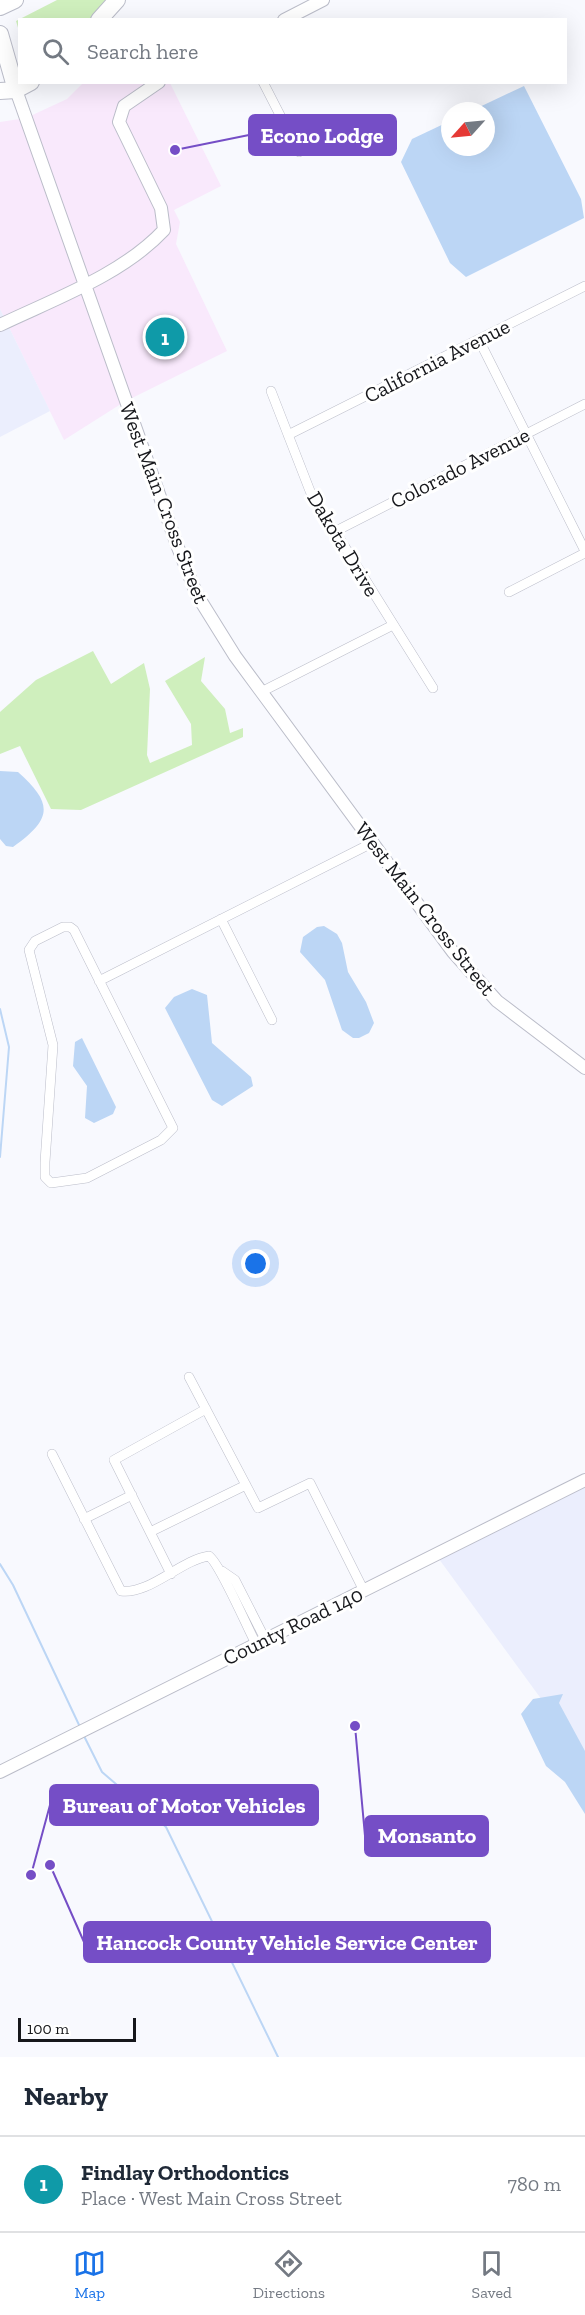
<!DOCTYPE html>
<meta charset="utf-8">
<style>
:root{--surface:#fff;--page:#f2f2f3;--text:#1f2937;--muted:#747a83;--line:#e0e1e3;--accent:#1a73e8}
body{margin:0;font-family:"Zilla Slab",serif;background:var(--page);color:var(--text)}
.compass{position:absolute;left:441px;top:102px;width:54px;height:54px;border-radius:50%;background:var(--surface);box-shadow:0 6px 24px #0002;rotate:243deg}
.scale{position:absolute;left:18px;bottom:15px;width:118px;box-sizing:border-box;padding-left:6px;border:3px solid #16171b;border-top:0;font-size:16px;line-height:21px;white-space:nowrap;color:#16171b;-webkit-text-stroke:4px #fff;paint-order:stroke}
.you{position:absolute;left:256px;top:1264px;width:21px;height:21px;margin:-15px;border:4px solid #fff;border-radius:50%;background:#1a73e8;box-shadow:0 0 0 9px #1a73e833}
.badge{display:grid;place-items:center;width:39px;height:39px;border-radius:50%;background:var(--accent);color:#fff;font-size:20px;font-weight:700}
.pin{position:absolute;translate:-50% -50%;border:3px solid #fff;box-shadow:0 2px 6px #0006}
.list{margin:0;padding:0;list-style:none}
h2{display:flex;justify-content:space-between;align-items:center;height:78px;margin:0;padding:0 24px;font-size:26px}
h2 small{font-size:20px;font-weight:400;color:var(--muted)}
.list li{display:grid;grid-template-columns:39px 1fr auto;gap:18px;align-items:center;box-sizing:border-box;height:96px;padding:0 24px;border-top:2px solid var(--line)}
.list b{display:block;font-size:22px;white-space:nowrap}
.list p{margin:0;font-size:20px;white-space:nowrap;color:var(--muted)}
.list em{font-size:20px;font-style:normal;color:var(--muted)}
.icon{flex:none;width:33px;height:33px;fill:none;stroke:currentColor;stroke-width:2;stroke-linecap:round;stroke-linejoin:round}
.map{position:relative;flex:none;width:585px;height:2057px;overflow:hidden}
.search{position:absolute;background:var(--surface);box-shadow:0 6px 24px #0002;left:18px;right:18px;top:18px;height:66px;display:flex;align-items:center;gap:15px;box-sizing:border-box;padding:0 21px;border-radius:0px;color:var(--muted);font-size:22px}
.sheet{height:174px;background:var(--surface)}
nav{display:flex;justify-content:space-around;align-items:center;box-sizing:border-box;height:84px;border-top:2px solid var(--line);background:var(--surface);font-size:16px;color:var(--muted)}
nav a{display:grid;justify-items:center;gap:3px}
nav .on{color:var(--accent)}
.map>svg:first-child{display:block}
.commercial{fill:#f9e9fc}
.built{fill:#ebeefd}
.green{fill:#cfefbd}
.water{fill:#bcd6f5}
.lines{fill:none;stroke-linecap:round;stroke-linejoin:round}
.stream{stroke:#bcd6f5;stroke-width:2}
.street-casing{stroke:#bbbdc9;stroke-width:10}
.secondary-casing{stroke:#bbbdc9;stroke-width:14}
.highway-casing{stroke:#bbbdc9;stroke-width:18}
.street{stroke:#fff;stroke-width:9}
.secondary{stroke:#fff;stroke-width:12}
.highway{stroke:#fff;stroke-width:16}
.labels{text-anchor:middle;stroke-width:6;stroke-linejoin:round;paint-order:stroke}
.street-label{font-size:21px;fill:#16171b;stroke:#fff}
.leader{fill:none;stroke:#754ec6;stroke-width:2}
.callout-dot{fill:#754ec6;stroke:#fff;stroke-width:2}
.callout{fill:#754ec6;stroke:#754ec6;stroke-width:2}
.callout-label{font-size:22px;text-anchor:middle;font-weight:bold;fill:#fff}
</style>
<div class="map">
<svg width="585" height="2057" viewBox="0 0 585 2057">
<rect width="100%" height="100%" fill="#f8f9fe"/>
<path class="commercial" d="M83 83H170L221 186 174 210 180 222 176 244 227 351 124 402 64 440 0 309V122L26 118 67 99Z"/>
<path class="built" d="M0 309 50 411 0 437Z
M585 1479V1759L436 1555Z"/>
<path class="green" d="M57 0H111L93 19 20 20 19 31 16 21Z
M93 651 111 684 144 663 150 689 147 755 150 763 192 745 191 724 165 681 205 657 201 681 225 709 230 733 243 728V737L81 810 51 809 20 746 0 754V712L36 680Z"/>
<path class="water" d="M524 86 581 199 584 218 466 277 450 263 401 162 412 139 450 121V147H486V111H471Z
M0 771 18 772C54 804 52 819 13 847L6 846 0 839Z
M324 926 337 934 342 943 348 972 366 1002 374 1023 369 1033 359 1038H353L342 1030 325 980 300 952 303 937 317 927Z
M192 989 207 995 212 1043 251 1077 253 1086 222 1106 212 1100 165 1008 174 997Z
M82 1038 116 1107 113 1114 94 1123 85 1118 87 1086 73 1066 75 1042Z
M563 1694 559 1703 585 1751V1814L565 1782 546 1766 521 1714 533 1699Z"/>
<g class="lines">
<path class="stream" d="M0 1009 9 1047 0 1157
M0 1564 13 1585 80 1727
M84 1736 102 1772 166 1827 278 2057"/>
<defs>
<path id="street" d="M263 82 299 152
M479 340 585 551
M271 391 310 491 433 688
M288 435 585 286
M334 532 585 404
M509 592 585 553
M261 692 393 625
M221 919 272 1020
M63 927H70L74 930 173 1128 161 1140 87 1178 51 1183 45 1177V1162L53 1045 29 950 35 941Z
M99 981 372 843
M189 1377 258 1508 310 1483 364 1591
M52 1454 121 1591C149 1595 181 1560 209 1556 220 1564 247 1627 256 1644
M84 1519 132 1495
M150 1532 246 1485
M222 1571 235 1580 265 1639
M171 1574 114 1460 206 1409"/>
<path id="secondary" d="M284 20 323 0
M16 90 177 545 197 595 235 656 453 952 497 1001 585 1068
M0 325C54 299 122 275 164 230L161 208 119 122 124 106 159 82
M0 1772 585 1480"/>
<path id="highway" d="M0 7 15 0
M99 20 117 0
M0 34 16 90
M0 91 16 90 31 82"/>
</defs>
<use href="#street" class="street-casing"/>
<use href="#secondary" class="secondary-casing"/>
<use href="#highway" class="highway-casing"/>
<use href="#street" class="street"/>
<use href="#secondary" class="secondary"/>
<use href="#highway" class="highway"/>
</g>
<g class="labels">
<g class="street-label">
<text transform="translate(437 361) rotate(-27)" y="7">California Avenue</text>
<text transform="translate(460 468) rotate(-27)" y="7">Colorado Avenue</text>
<text transform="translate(164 503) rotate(69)" y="7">West Main Cross Street</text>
<text transform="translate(343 544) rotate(59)" y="7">Dakota Drive</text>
<text transform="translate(425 909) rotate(52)" y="7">West Main Cross Street</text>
<text transform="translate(293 1626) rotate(-26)" y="7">County Road 140</text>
</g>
</g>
<path class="leader" d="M175 150L249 135M31 1875L50 1805M355 1726L365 1836M50 1865L84 1942"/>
<g class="callout-dot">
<circle cx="175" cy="150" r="6"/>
<circle cx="31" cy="1875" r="6"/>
<circle cx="355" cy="1726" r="6"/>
<circle cx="50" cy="1865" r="6"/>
</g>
<g class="callout">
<rect x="249" y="115" width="147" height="40" rx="6"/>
<rect x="50" y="1785" width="268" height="40" rx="6"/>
<rect x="365" y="1816" width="123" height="40" rx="6"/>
<rect x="84" y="1922" width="406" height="40" rx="6"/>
</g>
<g class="callout-label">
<text x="322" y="143">Econo Lodge</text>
<text x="184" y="1813">Bureau of Motor Vehicles</text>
<text x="427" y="1843">Monsanto</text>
<text x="287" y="1950">Hancock County Vehicle Service Center</text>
</g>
</svg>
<svg class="compass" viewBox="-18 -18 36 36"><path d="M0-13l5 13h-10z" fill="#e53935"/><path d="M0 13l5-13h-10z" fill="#747a83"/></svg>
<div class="scale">100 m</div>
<div class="you"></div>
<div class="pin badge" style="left:165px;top:337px;background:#0f9aa8">1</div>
<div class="search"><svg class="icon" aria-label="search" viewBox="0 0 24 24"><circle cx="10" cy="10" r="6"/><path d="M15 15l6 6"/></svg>Search here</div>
</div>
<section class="sheet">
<h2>Nearby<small></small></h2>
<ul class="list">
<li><span class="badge" style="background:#0f9aa8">1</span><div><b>Findlay Orthodontics</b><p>Place · West Main Cross Street</p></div><em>780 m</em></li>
</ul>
</section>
<nav>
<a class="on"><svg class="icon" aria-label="map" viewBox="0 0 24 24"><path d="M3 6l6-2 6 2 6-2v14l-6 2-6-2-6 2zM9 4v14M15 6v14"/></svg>Map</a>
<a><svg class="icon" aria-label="directions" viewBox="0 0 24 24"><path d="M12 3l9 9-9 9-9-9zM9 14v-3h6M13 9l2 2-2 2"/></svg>Directions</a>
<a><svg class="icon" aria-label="saved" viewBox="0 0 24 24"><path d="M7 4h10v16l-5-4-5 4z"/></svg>Saved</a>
</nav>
